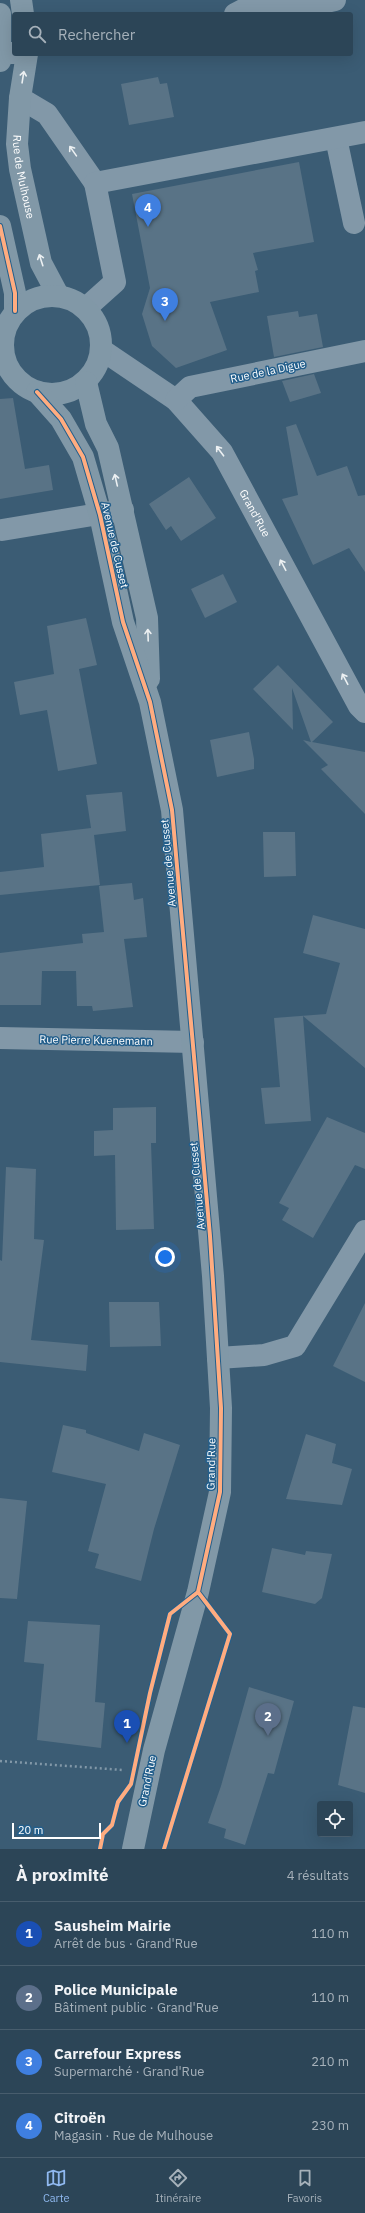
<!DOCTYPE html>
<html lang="fr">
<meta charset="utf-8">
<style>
:root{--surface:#2c4557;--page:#384f61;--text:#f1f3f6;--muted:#a6b1ba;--line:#485d6d;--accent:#90b9f0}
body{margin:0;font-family:"IBM Plex Sans",sans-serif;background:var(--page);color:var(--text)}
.controls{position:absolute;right:12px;bottom:12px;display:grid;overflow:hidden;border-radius:4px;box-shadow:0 4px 16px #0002}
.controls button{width:36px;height:36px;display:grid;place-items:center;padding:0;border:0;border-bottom:1px solid var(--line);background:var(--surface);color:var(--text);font:20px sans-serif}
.scale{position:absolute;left:12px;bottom:10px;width:89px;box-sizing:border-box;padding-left:4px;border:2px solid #fff;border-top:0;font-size:11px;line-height:14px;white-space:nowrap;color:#fff;-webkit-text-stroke:3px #235f8c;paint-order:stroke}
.you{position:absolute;left:165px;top:1257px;width:14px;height:14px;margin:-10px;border:3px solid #fff;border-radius:50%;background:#1a73e8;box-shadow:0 0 0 6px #1a73e833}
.badge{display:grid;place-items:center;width:26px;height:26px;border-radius:50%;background:var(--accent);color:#fff;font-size:13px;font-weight:700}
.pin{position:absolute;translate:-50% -33px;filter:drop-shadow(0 1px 2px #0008)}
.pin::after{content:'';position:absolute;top:21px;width:14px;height:12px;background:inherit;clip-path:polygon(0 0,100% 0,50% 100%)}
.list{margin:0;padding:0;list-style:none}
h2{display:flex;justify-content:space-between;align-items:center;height:52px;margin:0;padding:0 16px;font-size:17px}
h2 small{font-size:13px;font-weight:400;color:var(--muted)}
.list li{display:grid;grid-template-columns:26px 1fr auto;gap:12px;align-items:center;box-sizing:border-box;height:64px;padding:0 16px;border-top:1px solid var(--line)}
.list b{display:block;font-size:15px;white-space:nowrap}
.list p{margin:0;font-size:13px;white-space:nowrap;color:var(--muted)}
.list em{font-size:13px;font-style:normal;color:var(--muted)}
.icon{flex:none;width:22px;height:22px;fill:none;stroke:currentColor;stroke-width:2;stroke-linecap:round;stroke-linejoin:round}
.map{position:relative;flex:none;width:365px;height:1849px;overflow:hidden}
.search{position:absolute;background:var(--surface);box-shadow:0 4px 16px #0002;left:12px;right:12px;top:12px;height:44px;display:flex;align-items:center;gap:10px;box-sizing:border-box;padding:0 14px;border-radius:4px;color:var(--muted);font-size:15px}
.sheet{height:308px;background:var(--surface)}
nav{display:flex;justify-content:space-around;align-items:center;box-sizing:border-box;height:56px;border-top:1px solid var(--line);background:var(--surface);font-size:11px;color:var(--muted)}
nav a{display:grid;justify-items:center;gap:2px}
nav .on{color:var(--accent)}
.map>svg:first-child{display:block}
.building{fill:#597386}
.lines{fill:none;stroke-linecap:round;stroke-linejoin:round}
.path{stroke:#8298a8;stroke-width:2.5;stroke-dasharray:2 3;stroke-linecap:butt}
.minor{stroke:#8298a8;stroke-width:22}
.major{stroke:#8198a7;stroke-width:22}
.cycleway-casing{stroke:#235f8c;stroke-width:6}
.cycleway{stroke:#ffac80;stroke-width:4}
.oneway{stroke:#ecf0f2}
.labels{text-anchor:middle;stroke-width:3;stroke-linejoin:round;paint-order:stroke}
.street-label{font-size:11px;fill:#fff;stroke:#235f8c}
</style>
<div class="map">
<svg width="365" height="1849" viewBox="0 0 365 1849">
<rect width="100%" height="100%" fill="#3b5c74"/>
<path class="building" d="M158 77 160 84 167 83 174 117 129 125 121 84Z
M299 162 314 242 253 253 258 270 255 271 259 292 210 302 227 350 176 368 152 346 142 314 150 288 132 194Z
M298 311 299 317 317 314 323 347 274 357 267 316Z
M314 374 321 393 290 402 282 381Z
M13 398 25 469 49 465 53 490 0 499V399Z
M296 424 317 476 347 466 358 496 365 495V572L349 548 313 565 282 499 298 495 286 427Z
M189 477 216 518 181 541 171 526 166 530 149 504Z
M223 574 237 602 205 618 191 589Z
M86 618 97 665 79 669 97 764 58 771 47 710 20 715 14 682 54 674 47 626Z
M278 665 333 722 312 742 365 752V814L321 769 328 765 303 740 311 742 292 688 293 730 253 689Z
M249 732 254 759V769L217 777 210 740Z
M122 792 126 831 94 835 100 885 0 895V872L44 867 41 834 91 828 86 795Z
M263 832H295L296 876 264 877Z
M132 883 134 900 143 898 147 937 124 939 133 1007 93 1011 92 1006H77L76 971H42L41 1005H0V953L83 943 82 934 104 932 99 886Z
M313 915 365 929V1068L303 1016 311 1121 265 1124 261 1088 280 1087 274 1018 326 1014 340 963 303 953Z
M156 1107V1143H151L154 1229 116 1230 115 1155 94 1156V1131L113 1130V1108Z
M327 1117 365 1133V1169L355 1165 313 1238 282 1220 289 1208 279 1203Z
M6 1167 36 1169 34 1239 44 1240 31 1340 88 1345 86 1371 0 1362V1260L2 1261Z
M109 1302H159L161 1346 110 1347Z
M365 1303V1382L333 1366Z
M63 1425 86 1430V1433L139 1451 144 1433 180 1445 154 1529 141 1581 95 1568 99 1554 88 1551 106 1484 52 1472Z
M306 1434 336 1444 332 1463 352 1469 342 1505 286 1499Z
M0 1498 27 1501 17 1599 0 1598Z
M272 1548 305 1555 306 1551 332 1554 322 1598 315 1604 262 1592Z
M28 1621 100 1625 95 1702 105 1703 101 1748 37 1740 44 1664 24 1662Z
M249 1687 294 1701 274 1774 268 1773 245 1845 224 1838 226 1829 208 1823 221 1786Z
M353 1706 365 1708V1793L338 1785Z"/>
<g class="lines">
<path class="path" d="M0 1761 123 1770"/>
<g class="minor">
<path d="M235 14 256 3 309 6 335 0"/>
<path d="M0 53H14"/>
<path d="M20 98 47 114 95 183"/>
<path d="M336 138 354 223"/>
<path d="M86 308 115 282 95 183 365 132"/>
<path id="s1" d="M102 350 176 400 222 452 359 706 365 712"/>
<path d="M0 351H3"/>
<path d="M176 400 190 387 365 351"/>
<path d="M2 530 123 510"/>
<path d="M0 1038 193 1042"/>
<path d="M218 1358 264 1355 295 1346 365 1231"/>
</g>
<g class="major">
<path d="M21 0 23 14"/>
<path d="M0 14V61"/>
<path id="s2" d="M27 54 20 98 17 144 20 169 41 263 58 295"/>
<path d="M0 226 15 293V311"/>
<circle cx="52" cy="345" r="49"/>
<path d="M86 382 96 424 108 448 147 618 149 679"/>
<path d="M37 392 61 419 83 457 100 515 123 622 150 702 172 810 213 1276 221 1408 220 1492 198 1592 154 1750 133 1849"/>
</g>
<defs>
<path id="cycleway" d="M0 226 15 293V311
M37 392 61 419 83 457 100 515 123 622 150 702 172 810 210 1236 221 1408 220 1492 198 1592
M100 1849 103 1834 112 1825 118 1802 131 1784 150 1693 170 1614 198 1592
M164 1849 230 1634 198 1592"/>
</defs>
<use href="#cycleway" class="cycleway-casing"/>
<use href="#cycleway" class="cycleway"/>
</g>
<defs><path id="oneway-shaft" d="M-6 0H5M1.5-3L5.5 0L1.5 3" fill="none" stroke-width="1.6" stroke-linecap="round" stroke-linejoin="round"/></defs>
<g class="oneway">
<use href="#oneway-shaft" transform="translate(23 77) rotate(-81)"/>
<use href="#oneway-shaft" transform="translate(73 151) rotate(-125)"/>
<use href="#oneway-shaft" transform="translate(41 260) rotate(-108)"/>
<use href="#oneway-shaft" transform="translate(220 451) rotate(-127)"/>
<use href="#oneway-shaft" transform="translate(116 480) rotate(-103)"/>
<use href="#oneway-shaft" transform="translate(283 565) rotate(-118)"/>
<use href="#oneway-shaft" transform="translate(148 635) rotate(-92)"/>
<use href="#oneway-shaft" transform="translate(345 679) rotate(-118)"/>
</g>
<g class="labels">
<g class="street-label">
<text dy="4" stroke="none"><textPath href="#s2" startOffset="124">Rue de Mulhouse</textPath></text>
<text transform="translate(268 371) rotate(-12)" y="4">Rue de la Digue</text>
<text dy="4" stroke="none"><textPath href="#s1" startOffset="228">Grand'Rue</textPath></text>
<text transform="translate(115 545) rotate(77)" y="4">Avenue de Cusset</text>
<text transform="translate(168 863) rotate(-95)" y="4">Avenue de Cusset</text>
<text transform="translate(96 1040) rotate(1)" y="4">Rue Pierre Kuenemann</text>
<text transform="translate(197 1186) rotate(-95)" y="4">Avenue de Cusset</text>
<text transform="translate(211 1464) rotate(-89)" y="4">Grand'Rue</text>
<text transform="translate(147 1781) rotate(-78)" y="4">Grand'Rue</text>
</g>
</g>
</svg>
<div class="controls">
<button><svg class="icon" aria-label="locate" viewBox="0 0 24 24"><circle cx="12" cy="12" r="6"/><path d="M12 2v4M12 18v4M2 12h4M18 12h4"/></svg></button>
</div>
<div class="scale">20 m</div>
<div class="you"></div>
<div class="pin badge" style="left:127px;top:1743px;background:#1a4fb4">1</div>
<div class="pin badge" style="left:268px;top:1736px;background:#5c6f8a">2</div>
<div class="pin badge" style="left:165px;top:321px;background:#3f7fe0">3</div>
<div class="pin badge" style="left:148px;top:227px;background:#3f7fe0">4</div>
<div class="search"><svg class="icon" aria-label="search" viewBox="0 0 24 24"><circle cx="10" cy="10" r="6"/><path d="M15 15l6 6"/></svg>Rechercher</div>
</div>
<section class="sheet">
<h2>À proximité<small>4 résultats</small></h2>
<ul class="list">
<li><span class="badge" style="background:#1a4fb4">1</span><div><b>Sausheim Mairie</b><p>Arrêt de bus · Grand'Rue</p></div><em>110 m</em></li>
<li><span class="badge" style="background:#5c6f8a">2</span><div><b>Police Municipale</b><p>Bâtiment public · Grand'Rue</p></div><em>110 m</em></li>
<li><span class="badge" style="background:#3f7fe0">3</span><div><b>Carrefour Express</b><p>Supermarché · Grand'Rue</p></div><em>210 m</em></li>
<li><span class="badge" style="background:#3f7fe0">4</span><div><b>Citroën</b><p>Magasin · Rue de Mulhouse</p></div><em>230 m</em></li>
</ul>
</section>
<nav>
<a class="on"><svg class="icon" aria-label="map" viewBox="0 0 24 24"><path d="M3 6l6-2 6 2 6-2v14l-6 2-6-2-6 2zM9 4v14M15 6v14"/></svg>Carte</a>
<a><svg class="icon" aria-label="directions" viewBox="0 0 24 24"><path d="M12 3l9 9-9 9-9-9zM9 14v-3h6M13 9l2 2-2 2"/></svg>Itinéraire</a>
<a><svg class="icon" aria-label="saved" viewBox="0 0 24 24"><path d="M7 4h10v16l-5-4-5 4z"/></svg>Favoris</a>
</nav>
